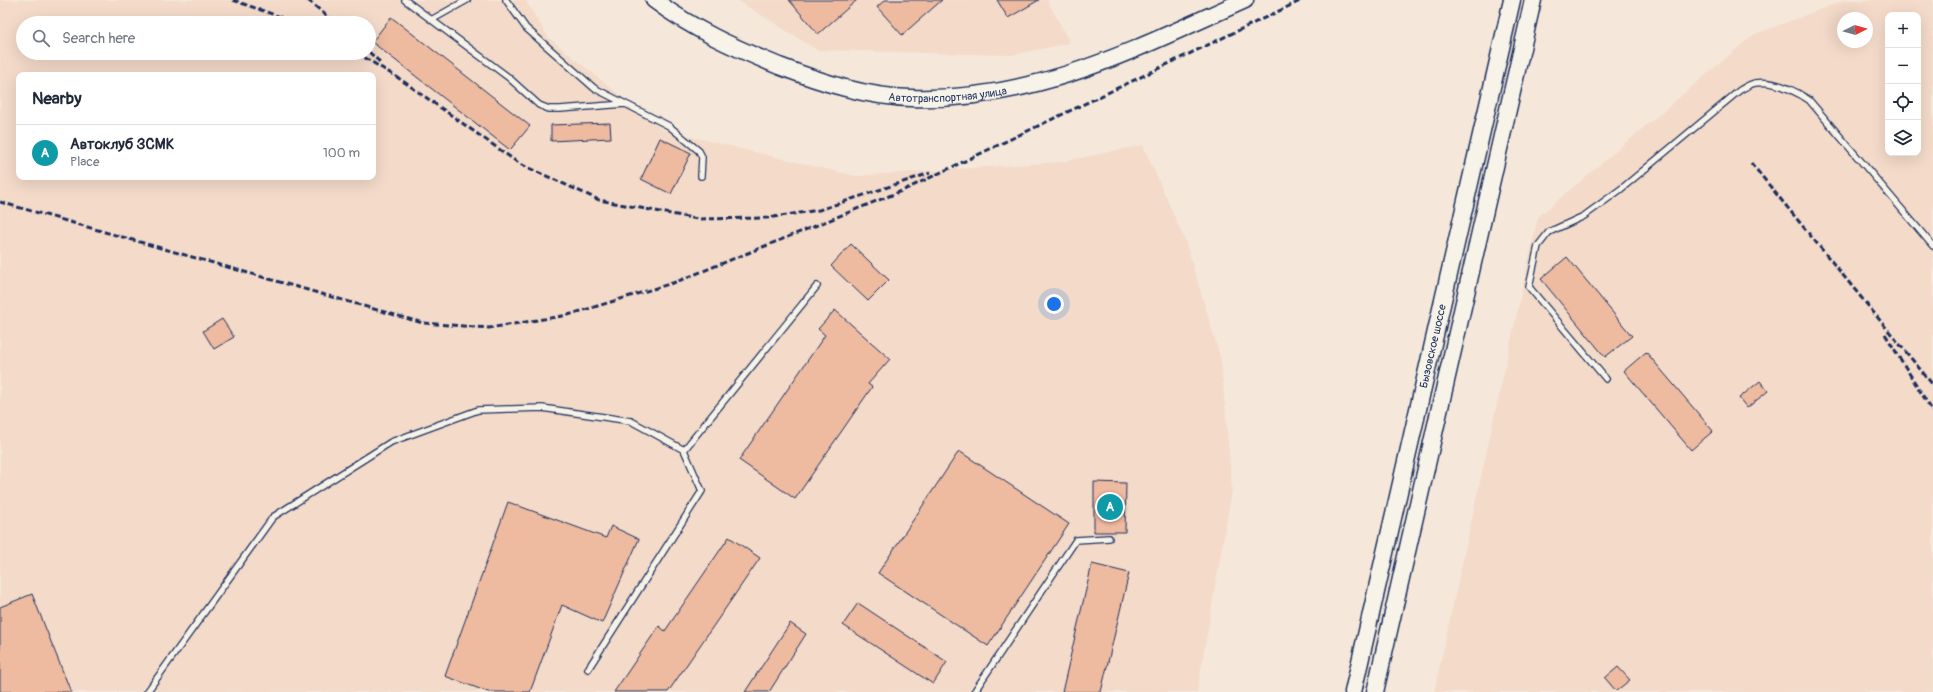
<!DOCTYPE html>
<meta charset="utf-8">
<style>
:root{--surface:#fff;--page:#f6f6f7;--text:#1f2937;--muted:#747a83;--line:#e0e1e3;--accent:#0f766e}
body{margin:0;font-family:Pangolin,sans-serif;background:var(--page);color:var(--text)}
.controls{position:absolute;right:12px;top:12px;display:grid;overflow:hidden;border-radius:8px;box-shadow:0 4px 16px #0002}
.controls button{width:36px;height:36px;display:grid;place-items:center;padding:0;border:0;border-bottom:1px solid var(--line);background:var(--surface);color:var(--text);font:20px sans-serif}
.compass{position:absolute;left:1837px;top:12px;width:36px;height:36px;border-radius:50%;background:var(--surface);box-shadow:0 4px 16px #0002;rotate:85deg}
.you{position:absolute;left:1054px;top:304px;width:14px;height:14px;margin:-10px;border:3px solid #fff;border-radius:50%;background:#1a73e8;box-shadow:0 0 0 6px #1a73e833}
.badge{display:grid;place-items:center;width:26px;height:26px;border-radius:50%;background:var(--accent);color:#fff;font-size:13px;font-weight:700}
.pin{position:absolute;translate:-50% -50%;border:2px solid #fff;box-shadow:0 1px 4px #0006}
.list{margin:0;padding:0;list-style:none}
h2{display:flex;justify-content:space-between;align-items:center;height:52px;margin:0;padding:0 16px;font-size:17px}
h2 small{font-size:13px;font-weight:400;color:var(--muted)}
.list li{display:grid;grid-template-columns:26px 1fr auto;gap:12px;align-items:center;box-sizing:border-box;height:56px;padding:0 16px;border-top:1px solid var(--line)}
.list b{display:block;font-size:15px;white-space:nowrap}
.list p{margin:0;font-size:13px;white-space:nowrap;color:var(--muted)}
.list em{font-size:13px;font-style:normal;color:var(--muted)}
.icon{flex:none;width:22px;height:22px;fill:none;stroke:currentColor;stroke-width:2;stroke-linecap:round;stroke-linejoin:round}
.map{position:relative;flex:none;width:1933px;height:692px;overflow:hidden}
.search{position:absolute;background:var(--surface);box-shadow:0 4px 16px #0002;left:16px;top:16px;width:360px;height:44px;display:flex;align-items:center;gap:10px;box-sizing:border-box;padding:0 14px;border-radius:22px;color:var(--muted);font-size:15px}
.panel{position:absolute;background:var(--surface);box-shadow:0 4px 16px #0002;left:16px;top:72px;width:360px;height:108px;border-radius:8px}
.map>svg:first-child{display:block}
.built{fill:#f3dac9;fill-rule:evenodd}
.building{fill:#eebaa0;stroke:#1b2f5e}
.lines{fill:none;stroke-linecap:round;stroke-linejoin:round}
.service-casing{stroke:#1b2f5e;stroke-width:8}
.secondary-casing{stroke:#1b2f5e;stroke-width:19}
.service{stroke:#f7f3e8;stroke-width:5.5}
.secondary{stroke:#f7f3e8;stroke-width:16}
.rail{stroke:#1b2f5e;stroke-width:3;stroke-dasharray:6 3;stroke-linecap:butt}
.labels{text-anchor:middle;stroke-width:3;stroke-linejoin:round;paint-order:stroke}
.street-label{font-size:11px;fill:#1b2f5e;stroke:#f7f3e8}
</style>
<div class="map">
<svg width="1933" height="692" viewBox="0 0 1933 692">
<rect width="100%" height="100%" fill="#f5e8da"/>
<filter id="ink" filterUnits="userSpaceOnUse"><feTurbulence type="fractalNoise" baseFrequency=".025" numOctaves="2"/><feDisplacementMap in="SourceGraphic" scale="8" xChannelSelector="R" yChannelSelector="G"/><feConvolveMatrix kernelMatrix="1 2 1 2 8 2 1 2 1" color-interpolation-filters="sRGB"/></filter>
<g filter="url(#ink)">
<path class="built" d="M0 0H525L549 38 663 130 855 176 1060 162 1143 145 1186 243 1221 360 1232 489 1197 692H0ZM23 23H369V53H23ZM19 75H373V177H19Z
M737 0H1047L1070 43 1011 55 817 50Z
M1845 0H1933V692H1434L1538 217 1753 35ZM1888 15H1918V153H1888ZM1843 18H1867V42H1843Z"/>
<path class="building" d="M789 0H857L818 34Z
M885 0H942L902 35 877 7Z
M997 0H1039L1008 18Z
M391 17 530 126 510 150 372 42Z
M610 123 611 138 551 141V125Z
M660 138 691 153 671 194 641 179Z
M851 244 889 280 868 301 831 266Z
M1567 257 1632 336 1605 357 1541 279Z
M835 310 890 359 868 384 872 387 795 499 739 460 825 335 818 329Z
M222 319 234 337 214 349 203 331Z
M1646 352 1713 431 1691 450 1624 371Z
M1760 381 1768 391 1747 408 1739 398Z
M959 451 1069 524 988 646 878 573Z
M1094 482 1126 483 1125 532H1094Z
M508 502 606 538 611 526 639 539 602 623 562 605 530 692H488L445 676Z
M729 537 760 558 668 692H614L659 626 665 631Z
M1092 564 1129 573 1101 692H1062Z
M32 594 71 692H0V607Z
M858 603 947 662 933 684 843 625Z
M790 623 806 634 769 692H745Z
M1618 667 1630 680 1616 691 1605 678Z"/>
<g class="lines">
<defs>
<path id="service" d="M405 0 508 77 539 105 549 109H560L625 104
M506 0 526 28 594 88 669 126 699 151 702 157 701 176
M433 19 467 0
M1606 379 1529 287 1538 246 1549 232 1584 216 1621 189 1740 90C1744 88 1750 84 1755 83 1774 80 1794 90 1809 100L1933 246
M684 450 817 286
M147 692 273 517 391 442 478 410 542 408 631 421 684 450 702 491 588 669
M974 692 1076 540 1109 538"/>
<g id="secondary">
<path id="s1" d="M654 0C692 29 735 48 779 66 821 82 866 97 911 98 1035 102 1135 49 1245 0"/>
<path id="s2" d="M1353 692 1512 0"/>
<path d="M1375 692 1533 0"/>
</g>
</defs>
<use href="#service" class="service-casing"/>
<use href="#secondary" class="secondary-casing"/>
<use href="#service" class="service"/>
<use href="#secondary" class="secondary"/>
<path class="rail" d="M233 0 297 23
M308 0 335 23
M369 52 381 63
M357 53 400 79 520 164 599 200 697 219 767 218 819 210 930 173
M1751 163 1933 385
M0 202 423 323 489 328 568 315 676 282 904 190 1302 0
M1885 334 1933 412"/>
</g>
</g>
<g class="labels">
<g class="street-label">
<text dy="4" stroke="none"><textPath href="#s1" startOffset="315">Автотранспортная улица</textPath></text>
<text dy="4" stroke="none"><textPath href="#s2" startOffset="355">Бызовское шоссе</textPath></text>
</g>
</g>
</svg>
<div class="controls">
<button>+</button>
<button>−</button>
<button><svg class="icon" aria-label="locate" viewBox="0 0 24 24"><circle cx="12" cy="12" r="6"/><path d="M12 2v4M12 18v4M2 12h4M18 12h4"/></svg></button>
<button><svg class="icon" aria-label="layers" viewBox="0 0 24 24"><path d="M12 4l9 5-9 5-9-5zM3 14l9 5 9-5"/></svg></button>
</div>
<svg class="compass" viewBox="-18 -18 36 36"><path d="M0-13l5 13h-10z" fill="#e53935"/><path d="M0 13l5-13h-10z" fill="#747a83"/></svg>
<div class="you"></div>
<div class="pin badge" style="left:1110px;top:507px;background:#0f9aa8">A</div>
<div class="search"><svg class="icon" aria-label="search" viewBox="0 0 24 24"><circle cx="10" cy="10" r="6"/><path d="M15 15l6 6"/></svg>Search here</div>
<section class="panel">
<h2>Nearby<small></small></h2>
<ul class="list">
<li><span class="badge" style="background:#0f9aa8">A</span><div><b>Автоклуб ЗСМК</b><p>Place</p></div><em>100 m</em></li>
</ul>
</section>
</div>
